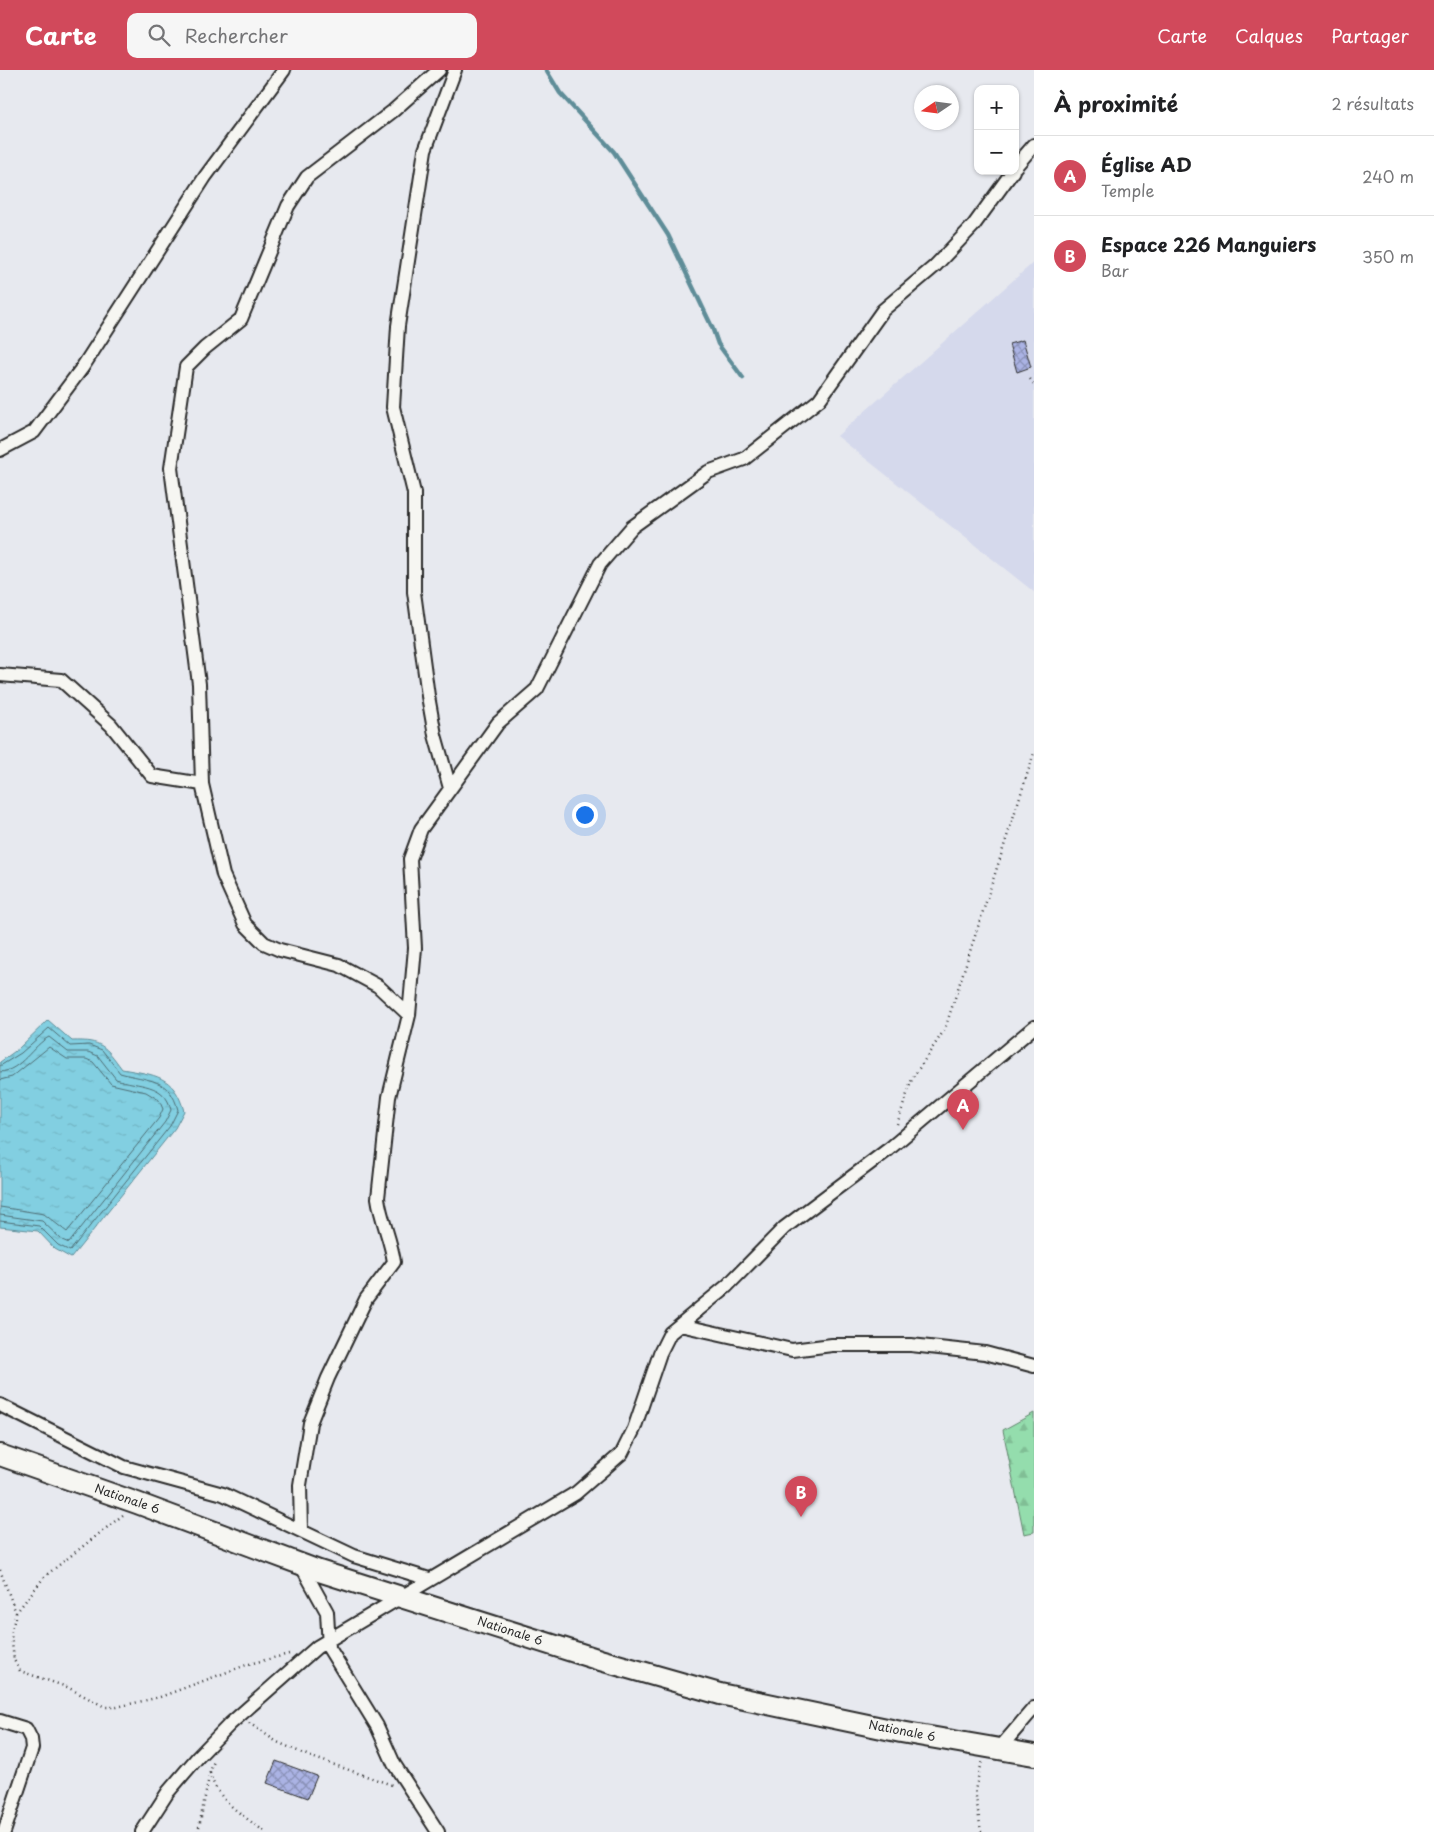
<!DOCTYPE html>
<html lang="fr">
<meta charset="utf-8">
<style>
:root{--surface:#fff;--page:#f6f6f6;--text:#202124;--muted:#757577;--line:#e0e0e0;--accent:#d1495b}
body{margin:0;font-family:"Playpen Sans",sans-serif;background:var(--page);color:var(--text)}
.controls{position:absolute;right:15px;top:15px;display:grid;overflow:hidden;border-radius:10px;box-shadow:0 1px 4px #0004}
.controls button{width:45px;height:45px;display:grid;place-items:center;padding:0;border:0;border-bottom:1px solid var(--line);background:var(--surface);color:var(--text);font:25px sans-serif}
.compass{position:absolute;left:914px;top:15px;width:45px;height:45px;border-radius:50%;background:var(--surface);box-shadow:0 1px 4px #0004;rotate:257deg}
.you{position:absolute;left:584px;top:744px;width:18px;height:18px;margin:-12px;border:4px solid #fff;border-radius:50%;background:#1a73e8;box-shadow:0 0 0 8px #1a73e833}
.badge{display:grid;place-items:center;width:32px;height:32px;border-radius:50%;background:var(--accent);color:#fff;font-size:16px;font-weight:700}
.pin{position:absolute;translate:-50% -41px;filter:drop-shadow(0 1px 2px #0008)}
.pin::after{content:'';position:absolute;top:26px;width:18px;height:15px;background:inherit;clip-path:polygon(0 0,100% 0,50% 100%)}
.list{margin:0;padding:0;list-style:none}
h2{display:flex;justify-content:space-between;align-items:center;height:65px;margin:0;padding:0 20px;font-size:21px}
h2 small{font-size:16px;font-weight:400;color:var(--muted)}
.list li{display:grid;grid-template-columns:32px 1fr auto;gap:15px;align-items:center;box-sizing:border-box;height:80px;padding:0 20px;border-top:1px solid var(--line)}
.list b{display:block;font-size:19px;white-space:nowrap}
.list p{margin:0;font-size:16px;white-space:nowrap;color:var(--muted)}
.list em{font-size:16px;font-style:normal;color:var(--muted)}
.icon{flex:none;width:28px;height:28px;fill:none;stroke:currentColor;stroke-width:2;stroke-linecap:round;stroke-linejoin:round}
.map{position:relative;flex:none;width:1034px;height:1762px;overflow:hidden}
header{display:flex;align-items:center;gap:30px;box-sizing:border-box;height:70px;padding:0 25px;background:var(--accent);color:#fff}
header strong{font-size:24px}
nav{display:flex;gap:28px;margin-inline-start:auto;font-size:18px}
.search{width:350px;height:45px;background:var(--page);display:flex;align-items:center;gap:12px;box-sizing:border-box;padding:0 18px;border-radius:10px;color:var(--muted);font-size:19px}
main{display:flex}
aside{flex:1;background:var(--surface)}
.map>svg:first-child{display:block}
.built{fill:#d5d9ec}
.forest{fill:url(#forest-firs);stroke:#60846c}
.water{fill:url(#water-ripples);stroke:#5f8d98}
.lines{fill:none;stroke-linecap:round;stroke-linejoin:round}
.shore{stroke:#4e6d74;stroke-width:1}
.stream{stroke:#5f8d98;stroke-width:4.5}
.building{fill:url(#building-cross-hatch);stroke:#2b2b2b}
.street-casing{stroke:#2b2b2b;stroke-width:16}
.primary-casing{stroke:#2b2b2b;stroke-width:24}
.path{stroke:#2b2b2b;stroke-width:2.5;stroke-dasharray:1 4;stroke-linecap:butt}
.street{stroke:#f6f6f2;stroke-width:12}
.primary{stroke:#f6f6f2;stroke-width:20}
.labels{text-anchor:middle;stroke-width:4;stroke-linejoin:round;paint-order:stroke}
.street-label{font-size:12px;fill:#2b2b2b;stroke:#f6f6f2}
</style>
<header>
<strong>Carte</strong>
<div class="search"><svg class="icon" aria-label="search" viewBox="0 0 24 24"><circle cx="10" cy="10" r="6"/><path d="M15 15l6 6"/></svg>Rechercher</div>
<nav><a>Carte</a><a>Calques</a><a>Partager</a></nav>
</header>
<main>
<div class="map">
<svg width="1034" height="1762" viewBox="0 0 1034 1762">
<defs>
<pattern id="forest-firs" width="22" height="20" patternUnits="userSpaceOnUse" patternTransform="scale(1.25)"><rect width="22" height="20" fill="#94ddad"/><path d="M5 1l3.5 6h-7zM16 11l3.5 6h-7z" fill="#80be95"/></pattern>
<pattern id="water-ripples" width="26" height="14" patternUnits="userSpaceOnUse" patternTransform="scale(1.25)"><rect width="26" height="14" fill="#82cfe1"/><path d="M2 4q2-2 4 0t4 0M15 11q2-2 4 0t4 0" fill="none" stroke="#70b2c1"/></pattern>
<pattern id="building-cross-hatch" width="8" height="8" patternUnits="userSpaceOnUse" patternTransform="scale(1.25)"><rect width="8" height="8" fill="#abb3e4"/><path d="M0 0l8 8M0 8l8-8" fill="none" stroke="#8b92b9"/></pattern>
</defs>
<rect width="100%" height="100%" fill="#e7e9ef"/>
<filter id="ink" filterUnits="userSpaceOnUse"><feTurbulence type="fractalNoise" baseFrequency=".02" numOctaves="2"/><feDisplacementMap in="SourceGraphic" scale="10" xChannelSelector="R" yChannelSelector="G"/><feConvolveMatrix kernelMatrix="1 2 1 2 8 2 1 2 1" color-interpolation-filters="sRGB"/></filter>
<g filter="url(#ink)">
<path class="built" d="M1034 192V522L837 366Z"/>
<path class="forest" d="M1034 1343V1462L1024 1464 1003 1360Z"/>
<path class="water" d="M48 950 72 971C102 970 105 976 122 999 155 1005 174 1005 184 1041L175 1058 71 1188 55 1179 38 1161 0 1157V992L18 979Z"/>
<g class="lines">
<path class="shore" d="M0 996 21 983 49 958 70 976 89 975 102 980 120 1003C147 1011 170 1007 178 1040L170 1056 70 1181 58 1175 39 1156 0 1151
M0 1002C21 1001 33 975 49 967L68 982H88L98 986 116 1009C138 1017 165 1012 171 1040L165 1052 69 1173 62 1170 42 1151 0 1145
M0 1010 12 1007 49 977 67 989H86L93 992 111 1014 146 1022 159 1030 163 1039 159 1048 67 1162 44 1144 0 1137"/>
<path class="stream" d="M546 0 560 23 614 82 668 165 712 257 718 274 743 308"/>
</g>
<path class="building" d="M1023 270 1031 297 1017 302 1009 274Z
M276 1691 317 1706 308 1728 267 1713Z"/>
<g class="lines">
<defs>
<path id="street" d="M1015 97 1034 75
M0 380 34 362 82 298 205 107 284 0
M0 605 61 610 111 655 152 706 202 714
M450 718 435 665 428 626 414 522V423L393 337 398 256 425 80 455 0
M409 945 378 916 339 895 280 880 264 873 245 854 223 805 202 714 199 614 171 398 186 297 205 278 241 249 288 136 307 107 393 41 439 0
M680 1255 792 1280 832 1275H911L985 1283 1034 1296
M0 1335 124 1397 223 1424 354 1486 429 1509
M301 1460 300 1415 310 1353 328 1308 366 1229 394 1192C391 1170 381 1150 378 1128L389 1027 409 945 415 878 410 789 421 759 498 653 537 619 600 494 632 457 708 402 744 389 819 330 883 240 935 196 973 156 1013 101
M301 1495 327 1542 329 1578 377 1656 394 1694 438 1762
M0 1651 26 1659 31 1669 32 1678 4 1762
M999 1679 1034 1638
M142 1762 168 1722 198 1687 230 1654 317 1577 576 1423 622 1383 634 1359 660 1283 670 1263 727 1216 784 1158 889 1079 1034 957"/>
<path id="primary" d="M0 1385 137 1433 319 1501 600 1590 720 1624 901 1662 1034 1685"/>
</defs>
<use href="#street" class="street-casing"/>
<use href="#primary" class="primary-casing"/>
<path class="path" d="M1030 309 1034 314
M897 1054 912 1009 945 959 1034 683
M0 1500 16 1543 11 1564 14 1590 20 1601 67 1617 105 1637H117L160 1627 249 1594 289 1584
M16 1543 45 1506 123 1445
M249 1653 277 1672 309 1686 392 1715
M210 1703C217 1731 243 1745 265 1762
M198 1762 210 1702 214 1691
M981 1762 975 1720 982 1692"/>
<use href="#street" class="street"/>
<use href="#primary" class="primary"/>
</g>
</g>
<g class="labels">
<g class="street-label">
<text transform="translate(127 1429) rotate(19)" y="4">Nationale 6</text>
<text transform="translate(510 1561) rotate(18)" y="4">Nationale 6</text>
<text transform="translate(902 1661) rotate(11)" y="4">Nationale 6</text>
</g>
</g>
</svg>
<div class="controls">
<button>+</button>
<button>−</button>
</div>
<svg class="compass" viewBox="-18 -18 36 36"><path d="M0-13l5 13h-10z" fill="#e53935"/><path d="M0 13l5-13h-10z" fill="#757577"/></svg>
<div class="you"></div>
<div class="pin badge" style="left:963px;top:1060px">A</div>
<div class="pin badge" style="left:801px;top:1447px">B</div>
</div>
<aside>
<h2>À proximité<small>2 résultats</small></h2>
<ul class="list">
<li><span class="badge">A</span><div><b>Église AD</b><p>Temple</p></div><em>240 m</em></li>
<li><span class="badge">B</span><div><b>Espace 226 Manguiers</b><p>Bar</p></div><em>350 m</em></li>
</ul>
</aside>
</main>
